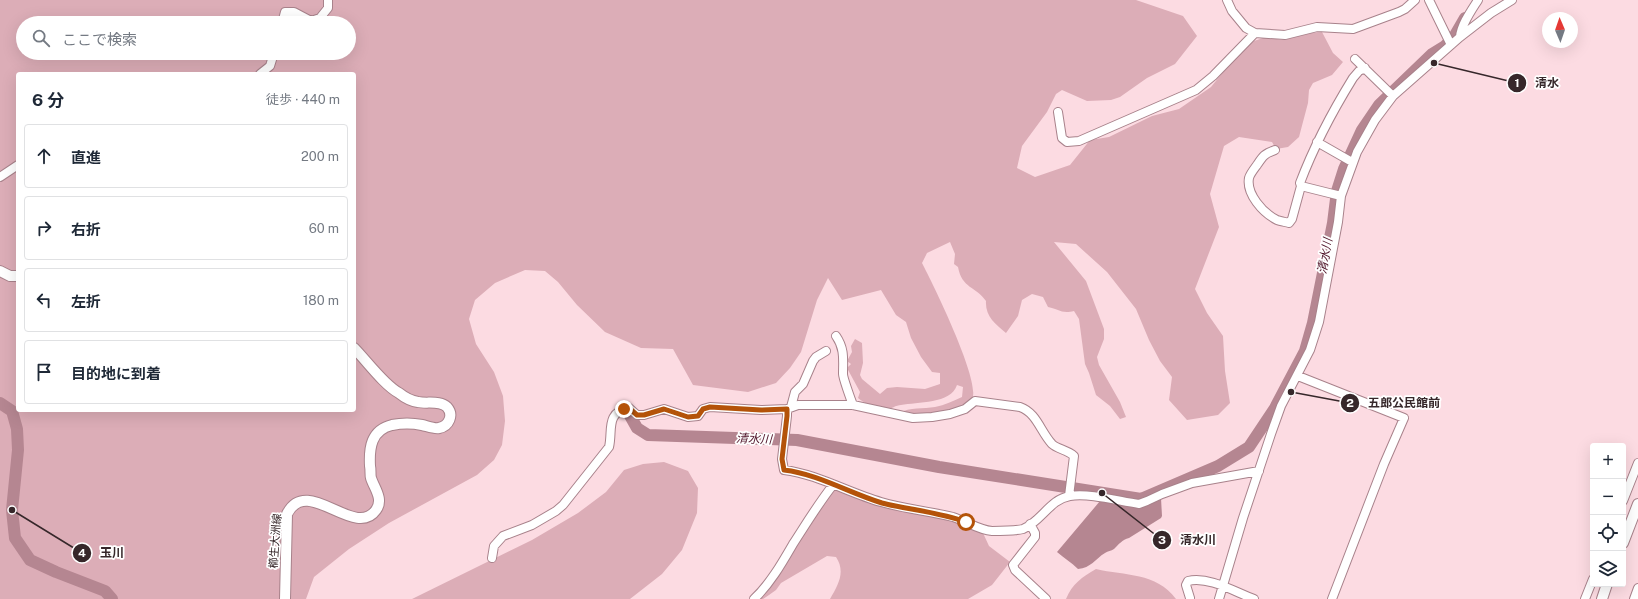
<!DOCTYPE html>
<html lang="ja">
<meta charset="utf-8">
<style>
:root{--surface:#fff;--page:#f2f2f3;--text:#1f2937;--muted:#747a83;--line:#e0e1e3}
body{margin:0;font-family:"Public Sans","Noto Sans JP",sans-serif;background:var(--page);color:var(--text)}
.controls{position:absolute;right:12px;bottom:12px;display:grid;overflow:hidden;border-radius:4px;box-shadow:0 4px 16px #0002}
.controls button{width:36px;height:36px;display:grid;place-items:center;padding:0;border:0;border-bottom:1px solid var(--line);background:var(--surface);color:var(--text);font:20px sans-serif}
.compass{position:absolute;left:1542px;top:12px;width:36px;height:36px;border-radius:50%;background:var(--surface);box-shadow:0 4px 16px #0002;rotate:358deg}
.stop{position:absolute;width:12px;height:12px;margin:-9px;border:3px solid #b45309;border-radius:50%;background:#fff}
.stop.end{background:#b45309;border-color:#fff;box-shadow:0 1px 4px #0008}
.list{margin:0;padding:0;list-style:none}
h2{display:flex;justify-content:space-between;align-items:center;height:52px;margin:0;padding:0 16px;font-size:17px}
h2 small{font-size:13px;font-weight:400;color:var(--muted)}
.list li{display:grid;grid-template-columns:26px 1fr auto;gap:12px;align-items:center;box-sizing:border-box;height:64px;margin:0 8px 8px;padding:0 8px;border:1px solid var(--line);border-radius:4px}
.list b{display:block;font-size:15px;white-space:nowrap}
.list em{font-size:13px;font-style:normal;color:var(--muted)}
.icon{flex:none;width:22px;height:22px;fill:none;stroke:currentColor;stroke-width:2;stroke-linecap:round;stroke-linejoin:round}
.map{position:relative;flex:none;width:1638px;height:599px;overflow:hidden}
.search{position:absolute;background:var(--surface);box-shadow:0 4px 16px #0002;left:16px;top:16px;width:340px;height:44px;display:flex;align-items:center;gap:10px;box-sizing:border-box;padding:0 14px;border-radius:22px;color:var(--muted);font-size:15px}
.panel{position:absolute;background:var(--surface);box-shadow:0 4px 16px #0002;left:16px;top:72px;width:340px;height:340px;border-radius:4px}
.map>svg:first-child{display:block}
.green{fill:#dcadb7;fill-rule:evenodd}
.water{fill:#b58691}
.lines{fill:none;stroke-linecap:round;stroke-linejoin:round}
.river{stroke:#b58691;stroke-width:12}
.minor-casing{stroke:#a8828b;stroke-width:10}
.major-casing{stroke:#a8828b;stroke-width:12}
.minor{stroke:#fff;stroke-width:8}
.major{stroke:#fff;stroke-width:10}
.route{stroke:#b45309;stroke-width:5}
.labels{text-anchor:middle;stroke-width:3.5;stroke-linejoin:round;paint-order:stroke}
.street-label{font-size:11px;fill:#36272a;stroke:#fff}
.water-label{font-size:12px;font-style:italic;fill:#4f1429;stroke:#fff}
.leader{fill:none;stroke:#36272a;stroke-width:1.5}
.callout-dot{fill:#36272a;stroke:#fff;stroke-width:1.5}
.mark-label{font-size:12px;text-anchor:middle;font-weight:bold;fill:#fff}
.callout-label{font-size:12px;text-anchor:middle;font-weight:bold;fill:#36272a;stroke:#fff;stroke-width:3.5;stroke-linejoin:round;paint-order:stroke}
</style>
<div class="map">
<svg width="1638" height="599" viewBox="0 0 1638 599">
<rect width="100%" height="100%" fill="#fcdbe2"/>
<path class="green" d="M0 0H1136L1183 16 1197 36 1175 64 1147 78 1120 97 1111 100 1087 101 1062 90 1056 94 1047 112 1022 146 1017 168 1035 177 1070 165 1090 140 1109 137 1152 116 1179 109 1211 87 1237 55 1254 41 1266 37 1282 40 1310 33 1322 32 1333 53 1343 62 1332 75 1313 83 1309 90 1308 103 1299 137 1288 147 1276 149 1272 142 1239 137 1224 146 1210 194 1219 227 1195 289 1207 313 1223 336 1225 371 1230 403 1218 415 1187 420 1169 400 1172 377 1160 361 1149 340 1136 309 1107 272 1076 244 1054 242 1086 281 1104 329V339L1097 357 1099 365 1120 402 1126 417 1120 419 1110 406 1096 395 1089 373 1085 364 1079 319 1074 311C1061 314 1059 309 1048 307L1043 297 1032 294 1022 300 1018 316 1006 333C995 324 985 316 986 301 976 286 962 289 958 267L954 264 955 254 950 242 927 253 922 263C934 286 977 374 973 396 970 408 932 416 921 416 914 416 906 414 900 413 909 407 924 409 935 407 945 405 953 401 962 397L963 387 957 385C951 404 917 402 901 405 896 405 891 409 886 410 877 410 864 403 858 398L860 392 847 368 851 364 847 361 852 352 851 346 855 339 862 343 863 363 860 375 862 379 880 394 887 388 897 387 925 389 940 384V373L932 372 921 357 911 338 906 322 896 315 881 290 842 300 828 278 817 300 801 352 790 368 776 383 748 392 693 385 673 349 641 348 605 332 577 305 558 282 545 271 525 270 495 283 475 300 469 319 476 344 494 372 503 396 505 421 502 445 494 460 477 475 389 523 349 549 314 577 306 599H0ZM23 23H349V53H23ZM18 74H354V410H18Z
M664 462 688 471 698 488 697 513 682 550 662 574 630 599H412L532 540 578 513 606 492 624 470 643 464Z
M835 487 946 518 973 529 983 533 989 546 1010 562 992 585 968 599H830C838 585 846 572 836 557L827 556 781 583 776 590 769 595 763 599H757Z
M1096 569C1125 576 1156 572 1176 599H1066C1072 584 1082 577 1096 569Z"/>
<path class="water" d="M1161 498 1162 516 1161 518 1129 538C1122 540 1119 544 1114 549 1111 551 1108 551 1105 553 1095 559 1091 568 1078 569 1071 562 1064 558 1057 552L1100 501C1125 504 1138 511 1161 498Z"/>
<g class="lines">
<path class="river" d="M0 403 12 411 17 429 18 450 12 510 15 538 30 560 56 572 105 591 112 599
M628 412 637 428 648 435 797 440 939 467 1141 499 1218 466 1249 447 1275 408 1305 351 1313 323 1333 223 1337 191 1344 169 1362 130 1379 105 1432 54 1445 46 1454 37 1465 18"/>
<defs>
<path id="minor" d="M1227 0 1232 11 1246 28 1255 33 1285 35 1317 27 1353 29 1399 12 1405 9 1415 0
M1429 0 1451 45
M282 23 285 12H294L311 21 320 18 328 8V0
M1460 37C1461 25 1471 11 1478 0
M1355 59 1393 96
M260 74 270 66 274 53
M1058 112 1062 138 1067 142 1079 141 1196 90 1213 76 1255 33
M1317 142 1352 162
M1275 150C1264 154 1263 156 1257 165 1254 169 1250 174 1249 178 1246 194 1263 213 1277 220 1280 221 1285 222 1289 223L1292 219 1301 186 1300 183C1314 146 1332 112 1353 78L1359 71 1365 68
M0 177 18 165
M1301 186 1341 196
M836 336C845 349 843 360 843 374 843 378 851 400 853 405
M1298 376 1404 418 1384 464 1332 599
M791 407 795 392 803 384 813 361 816 357 826 351
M787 409V416L782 459 784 470C817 474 849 493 881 502 905 509 929 511 953 517 966 521 979 530 992 531 1001 531 1015 531 1023 529 1041 522 1050 499 1070 496 1090 493 1118 501 1139 504L1147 501 1162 494 1192 483 1259 471
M1623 501 1638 463
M1030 524 1035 533V537L1013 565 1015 570 1046 599
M492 558 494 546 503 536 532 525 556 511 563 505 609 447C613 431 605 412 629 408L637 415H644L664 409 688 417 698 416 703 409 710 407 761 410 787 409 798 405H853L913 418 932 417 950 414 965 409 975 401 1020 407C1037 413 1040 431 1052 444 1057 449 1068 450 1074 456L1069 496
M1190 598 1186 585 1188 581C1209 576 1235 592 1254 599
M754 599C770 584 782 563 793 544 806 524 818 504 833 485
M1219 599 1243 518 1271 434 1281 406 1310 350 1319 322 1338 222 1341 196 1357 152 1375 120 1393 96 1460 37 1491 13 1512 0
M1585 599 1593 579
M1634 599 1638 588"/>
<path id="major" d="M0 271 10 276H18
M1623 543 1638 504
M285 599 287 514C307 474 355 540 376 510 384 499 374 488 371 478 370 475 371 470 370 466 369 448 371 430 392 425 402 423 412 423 422 425 427 426 434 429 439 428 449 426 454 415 447 407 440 400 427 404 418 402 411 401 404 397 399 393 384 385 366 360 354 348
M1602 599 1607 584"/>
</defs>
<use href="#minor" class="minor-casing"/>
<use href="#major" class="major-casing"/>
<use href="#minor" class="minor"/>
<use href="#major" class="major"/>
</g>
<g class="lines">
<path class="route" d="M624 409 629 408 637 415H644L664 409 688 417 698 416 703 409 710 407 761 410 787 409V416L782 459 784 470C818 474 849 493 882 503 910 510 939 512 966 522"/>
</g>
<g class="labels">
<g class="street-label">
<text transform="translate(275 541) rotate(-86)" y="4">櫛生大洲線</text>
</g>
<g class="water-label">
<text transform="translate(1325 256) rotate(-80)" y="4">清水川</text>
<text transform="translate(754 439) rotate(2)" y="4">清水川</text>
</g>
</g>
<path class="leader" d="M1434 63L1517 83M1291 392L1350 403M1102 493L1162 540M12 510L82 553"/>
<g class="callout-dot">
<circle cx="1434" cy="63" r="4"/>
<circle cx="1291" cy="392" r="4"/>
<circle cx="1102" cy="493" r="4"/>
<circle cx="12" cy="510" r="4"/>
<circle cx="1517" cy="83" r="10"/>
<circle cx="1350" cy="403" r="10"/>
<circle cx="1162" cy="540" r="10"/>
<circle cx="82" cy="553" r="10"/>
</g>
<g class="mark-label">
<text x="1517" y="87">1</text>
<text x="1350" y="407">2</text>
<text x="1162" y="544">3</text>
<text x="82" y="557">4</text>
</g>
<g class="callout-label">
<text x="1547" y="87">清水</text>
<text x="1404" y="407">五郎公民館前</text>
<text x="1198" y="544">清水川</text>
<text x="112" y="557">玉川</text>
</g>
</svg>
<div class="controls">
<button>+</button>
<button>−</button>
<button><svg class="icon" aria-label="locate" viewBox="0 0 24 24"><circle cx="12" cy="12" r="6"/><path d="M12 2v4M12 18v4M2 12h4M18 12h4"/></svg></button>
<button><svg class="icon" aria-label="layers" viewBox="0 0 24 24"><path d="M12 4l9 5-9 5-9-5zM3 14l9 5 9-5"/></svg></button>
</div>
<svg class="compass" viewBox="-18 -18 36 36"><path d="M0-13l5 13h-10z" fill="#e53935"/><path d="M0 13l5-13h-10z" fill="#747a83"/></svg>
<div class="stop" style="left:966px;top:522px"></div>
<div class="stop end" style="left:624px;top:409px"></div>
<div class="search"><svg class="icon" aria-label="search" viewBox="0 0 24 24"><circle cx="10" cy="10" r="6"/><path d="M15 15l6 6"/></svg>ここで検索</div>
<section class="panel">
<h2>6 分<small>徒歩 · 440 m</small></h2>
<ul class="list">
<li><svg class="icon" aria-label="ahead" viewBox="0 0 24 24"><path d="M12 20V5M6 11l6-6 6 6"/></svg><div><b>直進</b></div><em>200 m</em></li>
<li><svg class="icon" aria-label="right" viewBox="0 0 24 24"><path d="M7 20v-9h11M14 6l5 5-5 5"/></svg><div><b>右折</b></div><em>60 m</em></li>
<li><svg class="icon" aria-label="left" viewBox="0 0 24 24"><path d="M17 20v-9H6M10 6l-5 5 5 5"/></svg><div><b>左折</b></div><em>180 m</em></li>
<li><svg class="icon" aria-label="arrive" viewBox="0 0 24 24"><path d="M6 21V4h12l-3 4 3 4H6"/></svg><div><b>目的地に到着</b></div></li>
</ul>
</section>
</div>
